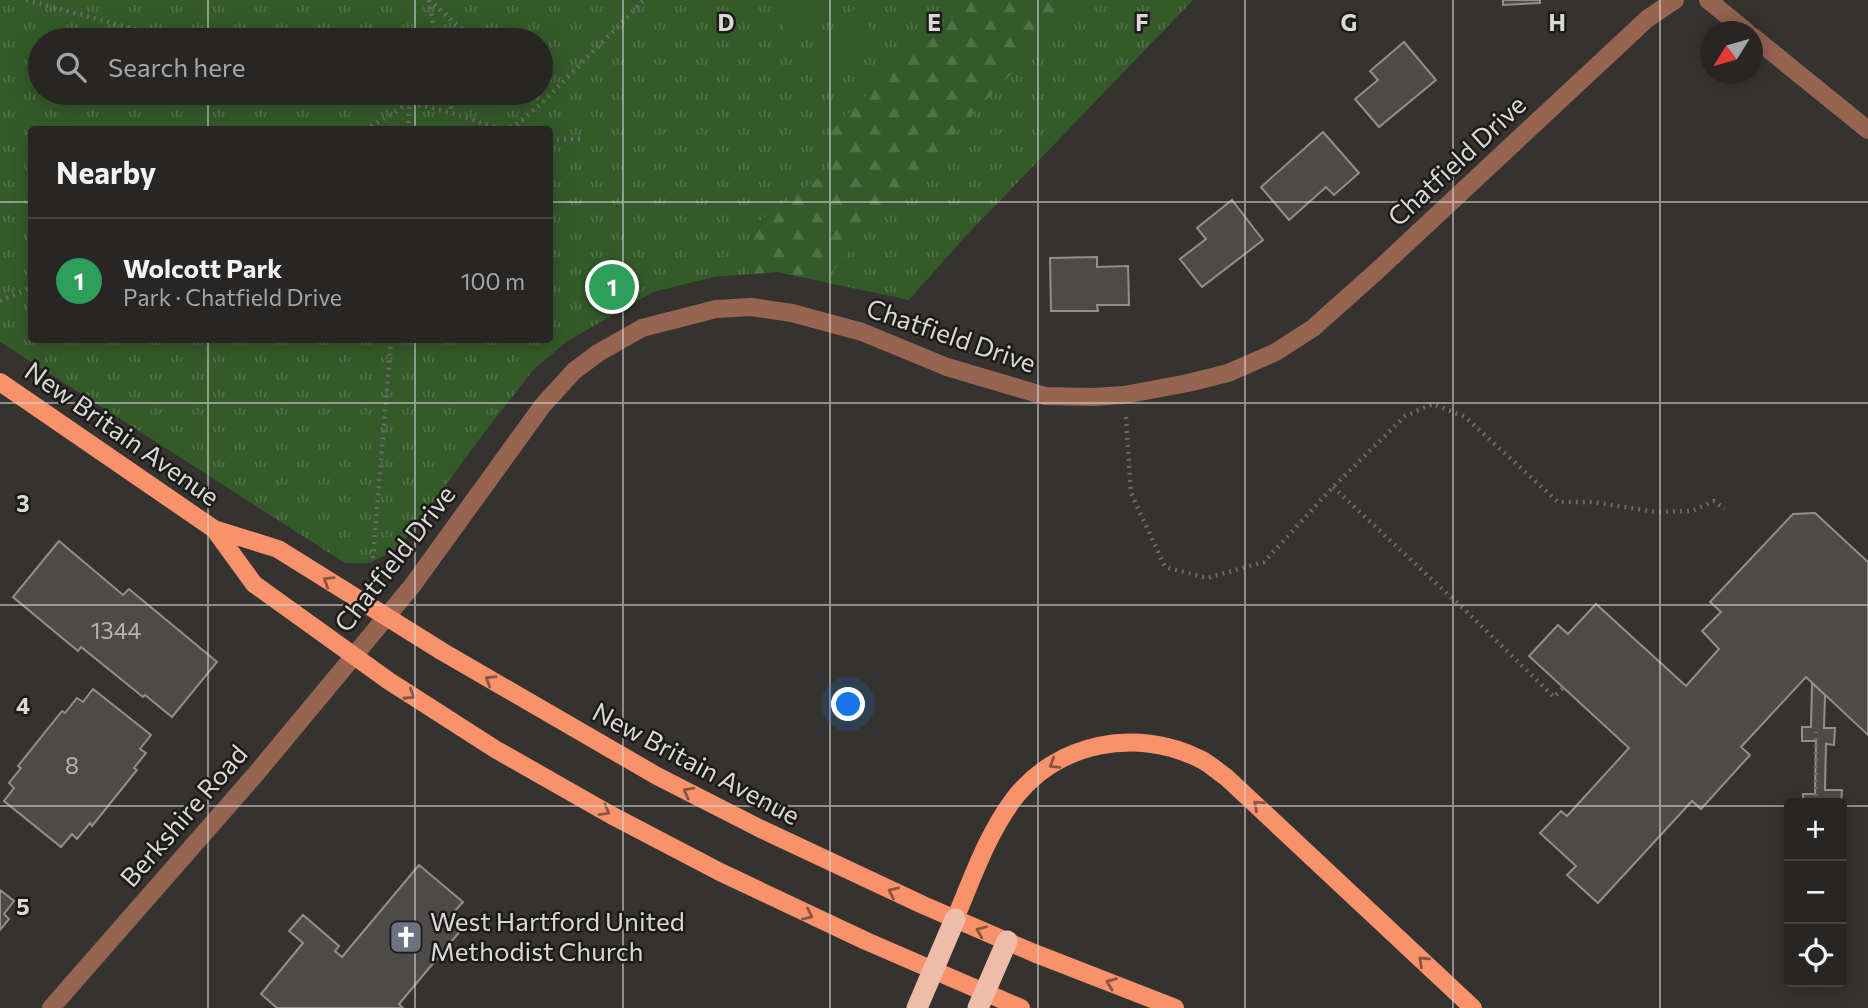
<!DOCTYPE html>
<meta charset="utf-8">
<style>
:root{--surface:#282624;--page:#302e2c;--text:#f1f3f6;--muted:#a5a5a6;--line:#444341;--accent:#95b2f1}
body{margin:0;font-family:Commissioner,sans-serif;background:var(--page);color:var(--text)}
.controls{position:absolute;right:21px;bottom:21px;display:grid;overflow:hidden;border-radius:7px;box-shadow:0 4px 18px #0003}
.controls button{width:63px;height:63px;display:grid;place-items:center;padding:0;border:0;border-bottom:2px solid var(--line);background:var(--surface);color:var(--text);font:35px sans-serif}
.compass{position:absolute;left:1700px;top:21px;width:63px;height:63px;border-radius:50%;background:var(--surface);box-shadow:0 4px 18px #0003;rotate:233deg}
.you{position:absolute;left:849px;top:705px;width:24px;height:24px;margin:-18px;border:5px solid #fff;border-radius:50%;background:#1a73e8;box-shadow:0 0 0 10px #1a73e833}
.badge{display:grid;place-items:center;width:46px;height:46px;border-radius:50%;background:var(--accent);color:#fff;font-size:23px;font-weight:700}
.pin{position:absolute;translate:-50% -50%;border:4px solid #fff;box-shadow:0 2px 7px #0006}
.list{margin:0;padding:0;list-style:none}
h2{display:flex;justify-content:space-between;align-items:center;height:91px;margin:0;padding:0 28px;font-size:30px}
h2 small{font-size:23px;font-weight:400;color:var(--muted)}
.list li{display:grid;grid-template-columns:46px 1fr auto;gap:21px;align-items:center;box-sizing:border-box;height:126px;padding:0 28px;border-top:2px solid var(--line)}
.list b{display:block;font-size:26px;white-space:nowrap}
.list p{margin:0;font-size:23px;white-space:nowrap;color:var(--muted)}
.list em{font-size:23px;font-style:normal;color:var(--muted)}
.icon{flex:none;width:38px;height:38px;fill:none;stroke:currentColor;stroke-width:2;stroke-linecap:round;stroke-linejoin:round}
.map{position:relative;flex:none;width:1868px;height:1008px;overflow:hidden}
.search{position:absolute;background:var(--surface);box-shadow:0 4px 18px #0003;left:28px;top:28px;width:525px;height:77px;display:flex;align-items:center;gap:18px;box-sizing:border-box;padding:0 24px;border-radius:38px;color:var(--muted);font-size:26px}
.panel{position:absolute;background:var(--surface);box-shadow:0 4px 18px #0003;left:28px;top:126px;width:525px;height:217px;border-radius:7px}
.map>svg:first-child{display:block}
.grass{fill:url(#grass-tufts);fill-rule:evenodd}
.forest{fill:url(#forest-firs)}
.garden{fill:#345a29}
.building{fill:#4d4a48;stroke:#928e8c;stroke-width:2}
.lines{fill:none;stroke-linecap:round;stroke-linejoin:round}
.path{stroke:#6b6967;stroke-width:4.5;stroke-dasharray:2 5;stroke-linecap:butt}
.minor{stroke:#976452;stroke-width:18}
.major{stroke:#f9916b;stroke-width:18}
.highway{stroke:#efbca9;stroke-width:21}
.oneway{stroke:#8a5642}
.grid{fill:none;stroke:#dad9d8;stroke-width:2;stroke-opacity:0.55}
.labels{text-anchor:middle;stroke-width:5;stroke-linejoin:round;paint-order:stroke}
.number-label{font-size:23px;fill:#b7b5b4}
.street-label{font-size:26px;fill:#dad9d8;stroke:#1c1b1a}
.poi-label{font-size:26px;fill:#dad9d8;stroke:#1c1b1a;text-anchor:start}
.grid-label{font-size:23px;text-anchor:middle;font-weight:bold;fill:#dad9d8;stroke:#1c1b1a;stroke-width:5;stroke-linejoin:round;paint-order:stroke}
</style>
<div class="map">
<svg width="1868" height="1008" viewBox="0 0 1868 1008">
<defs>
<pattern id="grass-tufts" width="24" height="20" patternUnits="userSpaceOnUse" patternTransform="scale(1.75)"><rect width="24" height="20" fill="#345a29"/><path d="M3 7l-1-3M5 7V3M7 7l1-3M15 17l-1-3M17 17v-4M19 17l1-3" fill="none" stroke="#517147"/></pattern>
<pattern id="forest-firs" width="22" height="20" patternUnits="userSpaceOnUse" patternTransform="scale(1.75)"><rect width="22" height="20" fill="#345a29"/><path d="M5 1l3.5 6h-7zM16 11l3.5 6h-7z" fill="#517147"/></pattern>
</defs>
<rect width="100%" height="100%" fill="#353330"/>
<path class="grass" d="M0 0H1193L962 240 909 300 777 272 714 277 653 292 566 342 535 368 487 429 399 548 370 563H346L334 556 0 342ZM40 40H541V93H40ZM32 130H550V340H32Z"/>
<path class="forest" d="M958 0H1083C993 91 906 184 824 281L777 272 748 274 752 226 831 169 829 133Z"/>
<path class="garden" d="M795 0H834L796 39 776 20Z
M852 10 872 29 829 73 810 53Z"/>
<path class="building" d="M1503 0H1540V3L1503 5Z
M1404 42 1436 80 1379 127 1355 99 1378 80 1370 71Z
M1323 132 1359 173 1334 195 1326 187 1289 220 1261 187Z
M1232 200 1263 240 1202 287 1180 259 1206 239 1197 228Z
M1097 257V267L1128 266 1129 305H1097L1098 311H1051L1050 258Z
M1815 513 1868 562V735L1806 677 1741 747 1750 755 1701 809 1692 801 1598 903 1567 875 1576 866 1540 833 1561 811 1567 816 1629 748 1529 656 1558 625 1568 634 1596 604 1686 686 1719 649 1702 631 1721 612 1710 602 1793 514Z
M59 541 123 595 129 589 217 662 172 717 145 695 143 697 81 647 78 651 13 597Z
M1812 683 1825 695 1824 728H1835L1834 745 1826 744 1825 790H1842L1841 803H1803V794H1815L1816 741H1802V727H1811Z
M93 689 151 735 140 749 146 753 134 768 137 770 92 826 90 823 77 839 72 834 61 847 4 801 14 788 9 783 21 768 18 766 62 711 65 713 77 698 83 702Z
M419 865 463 902 453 913 466 924 399 1004 403 1008H277L261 994 303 943 289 931 303 915 339 946 335 951 342 957Z
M0 890 14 901 4 914 9 919 0 930Z"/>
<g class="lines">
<path class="path" d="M26 0 176 40
M429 0 474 40
M429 0 436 40
M371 93 452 113 503 130
M448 93 452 113
M532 93 543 102
M503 129 516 125 543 102 644 0
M365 130 409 103
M408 130 410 104
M550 140 581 139
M0 301 32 287
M1126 417 1131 493 1165 567 1207 578 1264 562 1333 487 1405 416 1433 404 1465 417 1558 502H1593L1656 512 1692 511 1714 501 1725 509
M1333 487 1469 614 1554 697 1563 688
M373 558 391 340
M1816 803V732"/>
<path class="minor" d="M1708 0 1747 32
M1752 36 1868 130
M51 1008 255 775 412 586 543 405 574 371 598 353 642 328 716 309 751 307 792 313 862 332 947 367 1045 396 1092 397 1124 395 1188 383 1228 373 1276 352 1313 328 1377 271 1647 19 1675 0"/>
<path class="major" d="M0 382 214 529 278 549 443 652 657 776 761 829 923 905 1034 953 1175 1008
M214 529 254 584 389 681 495 749 611 815 720 872 866 941 1021 1008
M955 919C972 879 987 835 1013 800 1057 742 1136 727 1200 759 1209 763 1217 771 1226 777L1473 1008"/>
<path class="highway" d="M917 1008 955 919
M978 1008 1007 941"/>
</g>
<defs><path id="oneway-chevron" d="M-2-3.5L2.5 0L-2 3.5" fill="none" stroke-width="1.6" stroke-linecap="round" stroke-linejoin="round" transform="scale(1.75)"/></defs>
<g class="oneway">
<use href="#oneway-chevron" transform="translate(328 581) rotate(-148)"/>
<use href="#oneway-chevron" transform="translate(490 680) rotate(-149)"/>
<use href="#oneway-chevron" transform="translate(410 695) rotate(33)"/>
<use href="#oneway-chevron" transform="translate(1054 764) rotate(148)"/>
<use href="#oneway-chevron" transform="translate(688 792) rotate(-152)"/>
<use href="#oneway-chevron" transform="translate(1258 805) rotate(-138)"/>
<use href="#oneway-chevron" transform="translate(605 811) rotate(29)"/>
<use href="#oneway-chevron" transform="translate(893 892) rotate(-155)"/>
<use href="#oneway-chevron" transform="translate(808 915) rotate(25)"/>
<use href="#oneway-chevron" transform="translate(981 931) rotate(-157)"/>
<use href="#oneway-chevron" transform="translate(1423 961) rotate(-137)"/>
<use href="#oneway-chevron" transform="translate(1111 983) rotate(-159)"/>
</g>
<path class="grid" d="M208 0V40M415 0V40M623 0V1008M830 0V1008M1038 0V1008M1245 0V1008M1453 0V1008M1660 0V1008M208 93V130M415 93V130M0 202H32M550 202H1868M208 340V1008M415 340V1008M0 403H1868M0 605H1868M0 806H1789M1842 806H1868"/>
<defs>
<symbol id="church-square" viewBox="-11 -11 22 22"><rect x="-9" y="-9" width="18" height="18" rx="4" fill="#6b7280" stroke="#1c1b1a"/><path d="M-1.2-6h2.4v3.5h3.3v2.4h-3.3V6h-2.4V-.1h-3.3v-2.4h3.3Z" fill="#fff"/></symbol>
</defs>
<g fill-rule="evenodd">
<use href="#church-square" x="387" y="918" width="38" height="38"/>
</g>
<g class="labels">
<g class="number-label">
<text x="116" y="639">1344</text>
<text x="72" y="774">8</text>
</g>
<g class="street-label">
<text transform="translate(1457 161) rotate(-43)" y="9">Chatfield Drive</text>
<text transform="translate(951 336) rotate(19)" y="9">Chatfield Drive</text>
<text transform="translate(122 434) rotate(35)" y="9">New Britain Avenue</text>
<text transform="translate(395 559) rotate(-52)" y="9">Chatfield Drive</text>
<text transform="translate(696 764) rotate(28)" y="9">New Britain Avenue</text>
<text transform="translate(184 816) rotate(-49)" y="9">Berkshire Road</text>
</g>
<g class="poi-label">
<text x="430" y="931">West Hartford United<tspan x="430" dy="30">Methodist Church</tspan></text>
</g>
</g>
<g class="grid-label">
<text x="726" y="31">D</text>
<text x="934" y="31">E</text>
<text x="1142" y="31">F</text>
<text x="1349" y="31">G</text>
<text x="1557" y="31">H</text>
<text x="23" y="512">3</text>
<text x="23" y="714">4</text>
<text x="23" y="915">5</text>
</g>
</svg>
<div class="controls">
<button>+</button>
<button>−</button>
<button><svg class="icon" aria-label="locate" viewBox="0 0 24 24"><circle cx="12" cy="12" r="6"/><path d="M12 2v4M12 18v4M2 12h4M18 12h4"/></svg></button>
</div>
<svg class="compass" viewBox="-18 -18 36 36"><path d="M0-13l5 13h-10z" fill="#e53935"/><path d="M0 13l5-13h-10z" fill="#a5a5a6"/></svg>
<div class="you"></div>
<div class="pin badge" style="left:612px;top:287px;background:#2e9e5b">1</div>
<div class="search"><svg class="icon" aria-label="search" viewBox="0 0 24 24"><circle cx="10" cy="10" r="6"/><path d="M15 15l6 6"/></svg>Search here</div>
<section class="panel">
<h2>Nearby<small></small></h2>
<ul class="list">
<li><span class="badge" style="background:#2e9e5b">1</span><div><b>Wolcott Park</b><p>Park · Chatfield Drive</p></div><em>100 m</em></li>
</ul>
</section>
</div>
